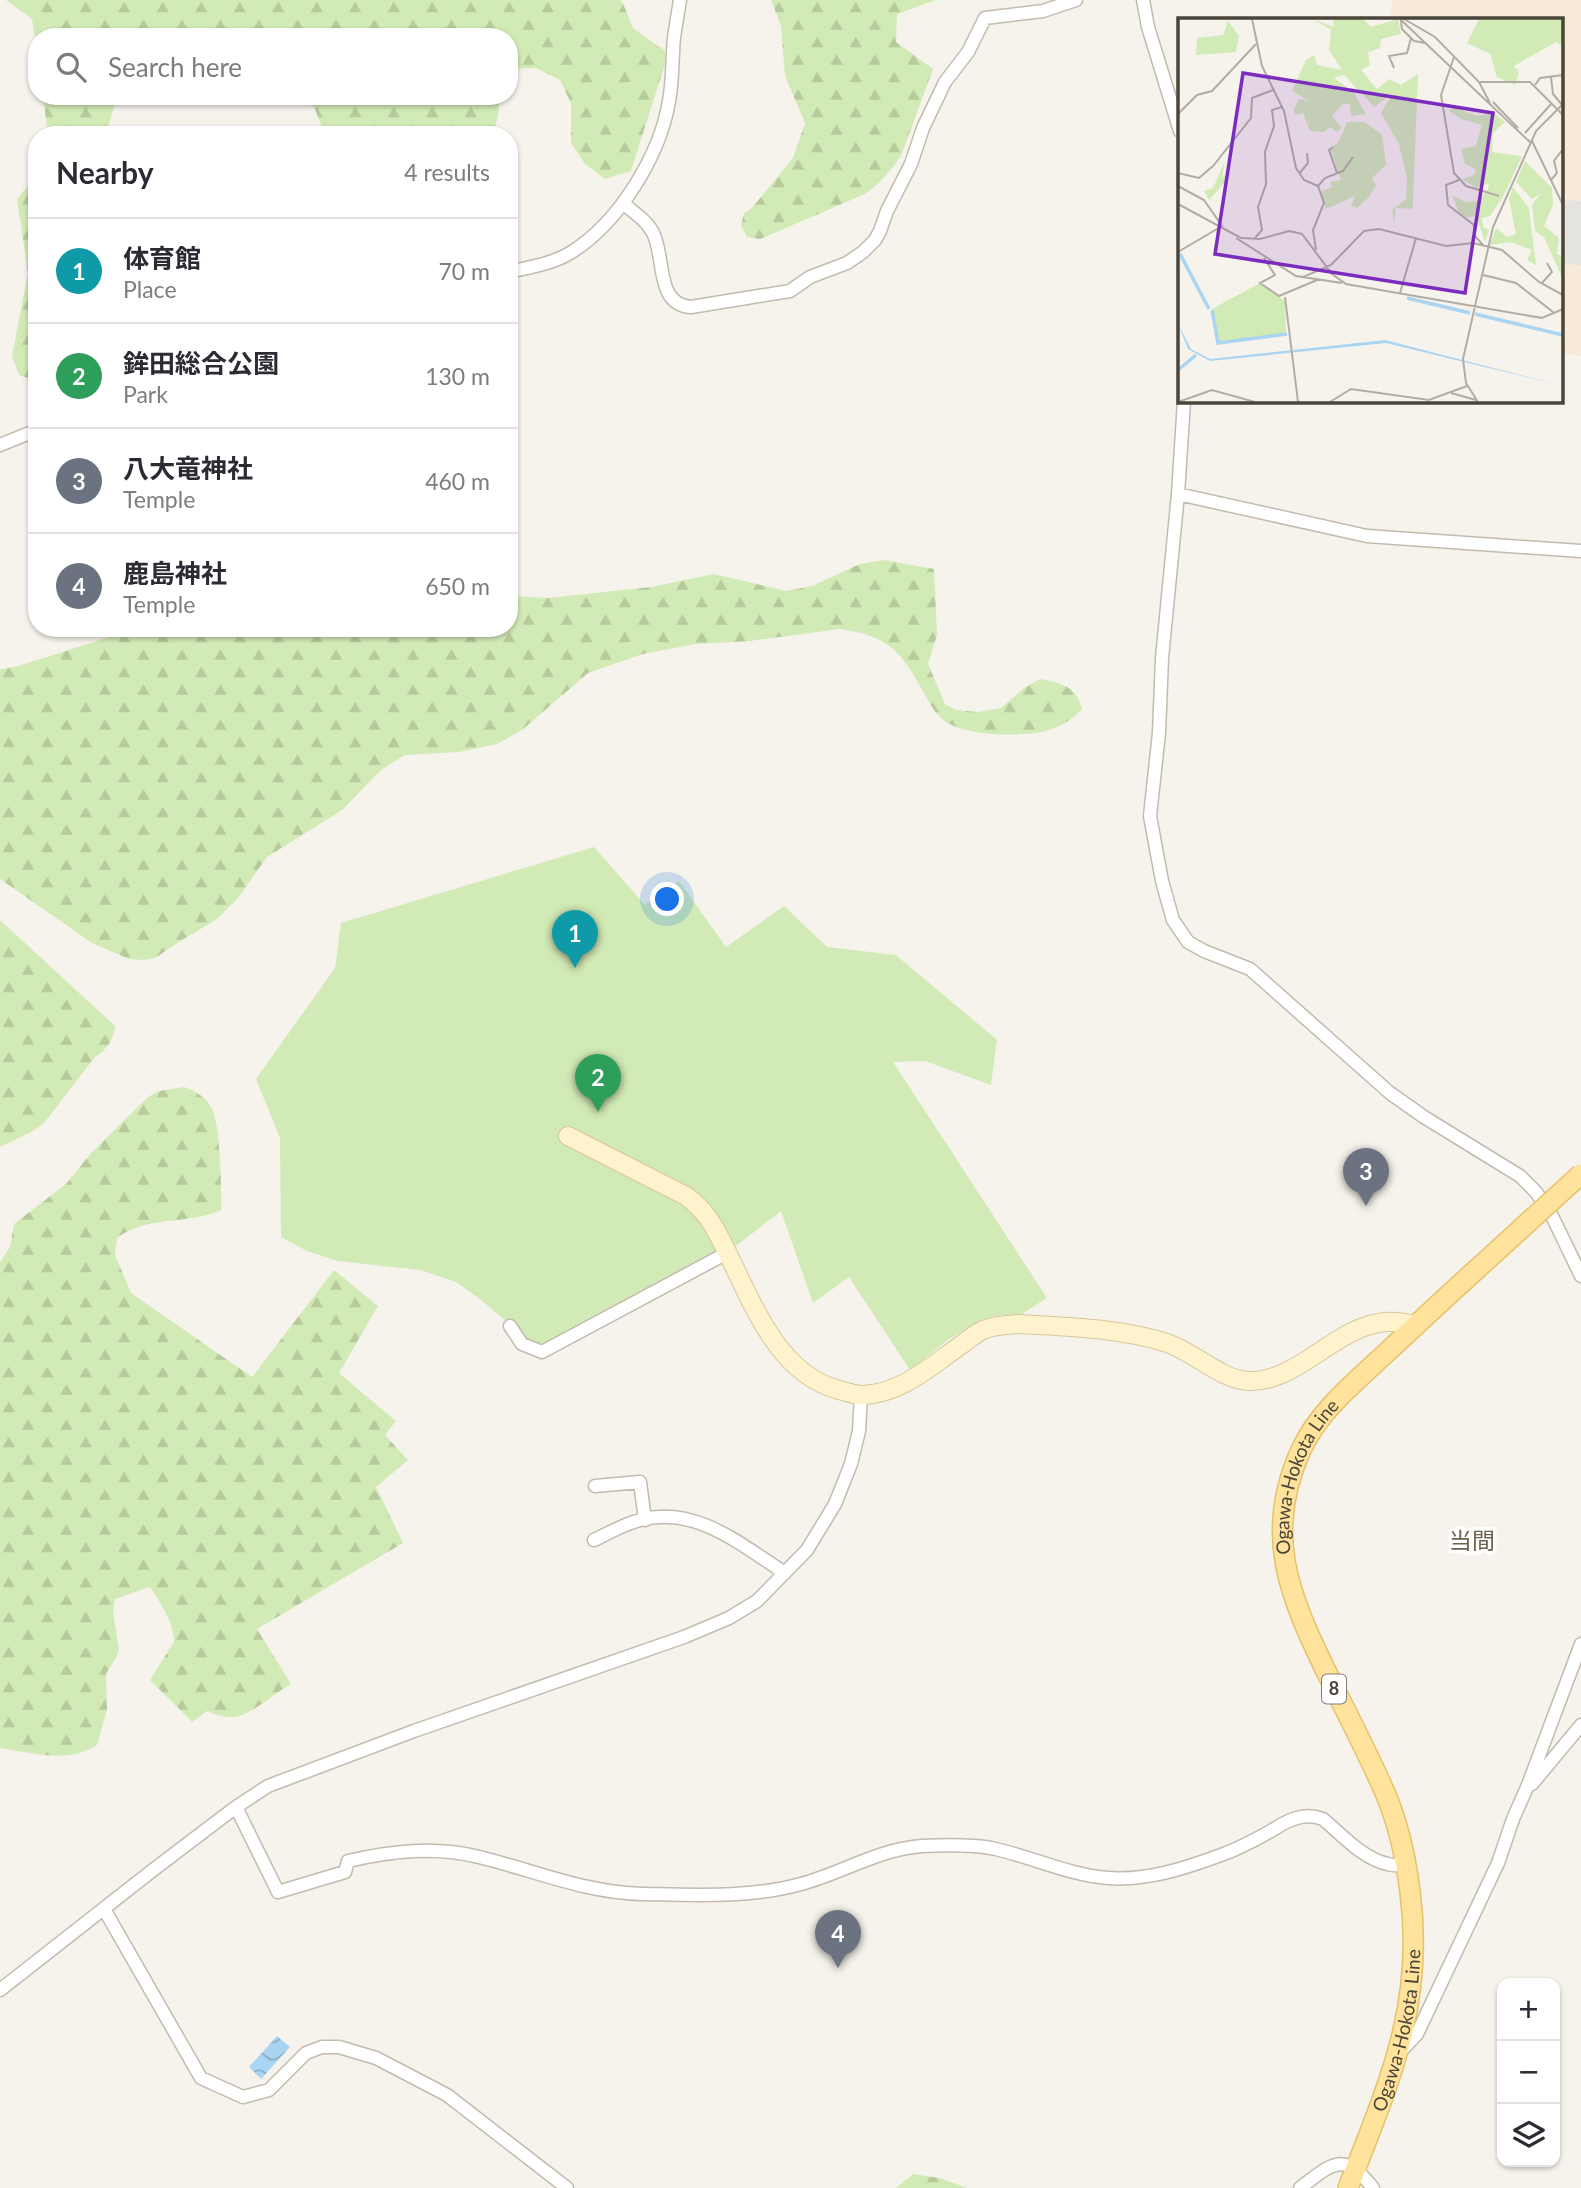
<!DOCTYPE html>
<meta charset="utf-8">
<style>
:root{--surface:#fff;--page:#f7f7f7;--text:#2b2b33;--muted:#7c7c81;--line:#e1e1e2;--accent:#d93025}
body{margin:0;font-family:Lato,"Noto Sans JP",sans-serif;background:var(--page);color:var(--text)}
.controls{position:absolute;right:21px;bottom:21px;display:grid;overflow:hidden;border-radius:14px;box-shadow:0 2px 5px #0004}
.controls button{width:63px;height:63px;display:grid;place-items:center;padding:0;border:0;border-bottom:2px solid var(--line);background:var(--surface);color:var(--text);font:35px sans-serif}
.you{position:absolute;left:668px;top:900px;width:24px;height:24px;margin:-18px;border:5px solid #fff;border-radius:50%;background:#1a73e8;box-shadow:0 0 0 10px #1a73e833}
.badge{display:grid;place-items:center;width:46px;height:46px;border-radius:50%;background:var(--accent);color:#fff;font-size:23px;font-weight:700}
.pin{position:absolute;translate:-50% -58px;filter:drop-shadow(0 2px 4px #0008)}
.pin::after{content:'';position:absolute;top:37px;width:24px;height:21px;background:inherit;clip-path:polygon(0 0,100% 0,50% 100%)}
.list{margin:0;padding:0;list-style:none}
h2{display:flex;justify-content:space-between;align-items:center;height:91px;margin:0;padding:0 28px;font-size:30px}
h2 small{font-size:23px;font-weight:400;color:var(--muted)}
.list li{display:grid;grid-template-columns:46px 1fr auto;gap:21px;align-items:center;box-sizing:border-box;height:105px;padding:0 28px;border-top:2px solid var(--line)}
.list b{display:block;font-size:26px;white-space:nowrap}
.list p{margin:0;font-size:23px;white-space:nowrap;color:var(--muted)}
.list em{font-size:23px;font-style:normal;color:var(--muted)}
.icon{flex:none;width:38px;height:38px;fill:none;stroke:currentColor;stroke-width:2;stroke-linecap:round;stroke-linejoin:round}
.map{position:relative;flex:none;width:1581px;height:2188px;overflow:hidden}
.search{position:absolute;background:var(--surface);box-shadow:0 2px 5px #0004;left:28px;top:28px;width:490px;height:77px;display:flex;align-items:center;gap:18px;box-sizing:border-box;padding:0 24px;border-radius:28px;color:var(--muted);font-size:26px}
.panel{position:absolute;background:var(--surface);box-shadow:0 2px 5px #0004;left:28px;top:126px;width:490px;height:511px;border-radius:28px}
.map>svg:first-child{display:block}
.commercial{fill:#f7ead8}
.forest{fill:url(#forest-firs)}
.green{fill:#d2eab5}
.parking{fill:#e5e3e0}
.water{fill:url(#water-waves)}
.lines{fill:none;stroke-linecap:round;stroke-linejoin:round}
.street-casing{stroke:#c2bbae;stroke-width:15}
.secondary-casing{stroke:#d6c79b;stroke-width:20}
.primary-casing{stroke:#e6c16a;stroke-width:22}
.street{stroke:#fff;stroke-width:12}
.secondary{stroke:#fff3cd;stroke-width:18}
.primary{stroke:#ffe39c;stroke-width:19}
.primary-bridge-casing{stroke:#e6c16a;stroke-width:22;stroke-linecap:butt}
.primary-bridge{stroke:#ffe39c;stroke-width:19}
.labels{text-anchor:middle;stroke-width:7;stroke-linejoin:round;paint-order:stroke}
.shield{fill:#fff;stroke:#817c74;stroke-width:2}
.shield-label{font-size:18px;font-weight:bold;fill:#4b4439}
.street-label{font-size:19px;fill:#4b4439;stroke:#fff}
.quarter-label{font-size:23px;fill:#6e6250;stroke:#fff}
.inset-river{fill:none;stroke:#a9d4f2;stroke-width:3.5}
.inset-road{fill:none;stroke:#b2ada4;stroke-width:2}
.view{fill:#7b2cbf;fill-opacity:0.15;stroke:#7b2cbf;stroke-width:3.5}
.inset-edge{fill:none;stroke:#4b4439;stroke-width:3.5}
</style>
<div class="map">
<svg width="1581" height="2188" viewBox="0 0 1581 2188">
<defs>
<pattern id="forest-firs" width="22" height="20" patternUnits="userSpaceOnUse" patternTransform="scale(1.75)"><rect width="22" height="20" fill="#d2eab5"/><path d="M5 1l3.5 6h-7zM16 11l3.5 6h-7z" fill="#b6ca9c"/></pattern>
<pattern id="water-waves" width="16" height="10" patternUnits="userSpaceOnUse" patternTransform="scale(1.75)"><rect width="16" height="10" fill="#a9d4f2"/><path d="M0 5q4-4 8 0t8 0" fill="none" stroke="#8caec5"/></pattern>
</defs>
<rect width="100%" height="100%" fill="#f6f3ec"/>
<path class="commercial" d="M1392 0H1581V356L1562 354V19H1391Z"/>
<path class="forest" d="M6 0H619L622 1 633 28 665 51V64L631 171 605 179 585 164 571 143V103L560 80 536 68 509 69V37H37V51L32 19Z
M771 0H936L897 14 896 42 933 69 901 156C891 170 880 184 865 194L760 239 747 237 741 226 744 213 751 209 793 158 805 123 785 76 781 26Z
M43 96H117L106 135H48Z
M213 96H498L499 109 494 135H325L314 107 303 101Z
M37 175V381L19 375 12 356 28 273 17 199Z
M884 560 934 569 937 635 928 664 945 704 956 710 978 712 1001 708 1024 688 1040 679C1062 683 1076 686 1082 709 1072 720 1060 727 1046 731 1020 737 963 737 942 719 933 711 927 698 921 688 900 649 885 635 839 629L750 641 696 644 643 654 588 673 522 730 497 744 459 752 405 755 381 770 342 810 267 857 238 898 217 919 182 940 155 958 143 960 129 959 92 943 0 879V669L15 667 113 636 233 628H509V596L548 598 651 587 714 574 786 591 812 586 860 564Z
M0 920 115 1026C113 1041 108 1048 95 1057L44 1123 33 1131 0 1147Z
M184 1087C196 1091 208 1098 213 1111 220 1128 222 1190 221 1210 188 1225 147 1215 117 1238L115 1255 131 1293 252 1377 334 1270 378 1306 339 1373 396 1421 385 1435 408 1460 376 1487 403 1543 257 1629 291 1684C274 1693 249 1718 230 1717 222 1717 214 1714 207 1711L192 1722 150 1680 174 1642C174 1622 160 1603 150 1587L115 1599 113 1612 119 1649 117 1656 106 1674 107 1709 97 1745C67 1764 34 1753 0 1748V1262L10 1247 14 1224 66 1184 92 1152 148 1097 159 1091Z
M913 2174 939 2178 968 2188H896Z"/>
<path class="green" d="M594 847 645 905 679 881 726 947 784 906 827 947 896 955 997 1040 991 1085 925 1061 893 1062 1047 1298 1022 1314 993 1316 973 1325 949 1339 910 1370 849 1277 813 1303 781 1211 727 1253 542 1352 481 1300 456 1282 420 1270 338 1261 307 1251 281 1237 280 1138 256 1079 335 968 341 923Z"/>
<path class="parking" d="M1562 200 1581 201V265L1562 264Z"/>
<path class="water" d="M277 2036 290 2047 261 2079 249 2067Z"/>
<g class="lines">
<defs>
<path id="street" d="M1143 0 1148 27 1180 131
M623 203C634 213 648 221 654 235 665 260 656 305 691 307L790 291 810 277 847 263 863 252 875 240 880 231 887 211 911 164 923 128 945 82 968 52 985 18 1043 11 1076 0
M509 272C530 267 552 264 570 253 618 224 660 156 669 101 673 80 672 58 674 37 676 24 678 12 680 0
M1184 401 1178 494 1162 658 1159 733 1150 816 1162 881 1173 920 1188 942 1204 951 1250 969 1390 1093 1424 1117 1520 1176 1536 1192 1551 1214 1581 1276
M0 445 37 430
M1178 494 1367 536 1581 551
M510 1326 522 1344 542 1352 727 1253
M595 1486 640 1482 645 1520
M594 1540C609 1533 624 1524 640 1520 696 1505 741 1545 785 1573
M1532 1784 1581 1725
M236 1807 278 1892 345 1872 348 1861C391 1851 435 1846 479 1857 533 1870 586 1893 643 1894 695 1895 751 1898 801 1884 842 1873 879 1849 922 1846 944 1845 969 1844 991 1848 1030 1856 1068 1875 1108 1878 1147 1881 1186 1868 1221 1855 1238 1849 1253 1841 1269 1832 1278 1827 1287 1820 1297 1818 1306 1815 1315 1816 1323 1819 1341 1834 1364 1860 1388 1864 1394 1866 1400 1865 1406 1865
M104 1909 201 2078 243 2097 269 2090 306 2053 322 2047H339L376 2058 447 2095 567 2188
M0 1990 153 1870 236 1807 268 1786 414 1731 684 1637 729 1618 757 1601 807 1550 835 1504 851 1464 859 1431 861 1395
M1398 2054 1417 2034 1498 1863 1513 1819 1528 1785 1581 1644
M1300 2188C1333 2163 1343 2150 1373 2188"/>
<path id="secondary" d="M568 1136 686 1196C708 1212 715 1228 727 1252 752 1302 777 1372 836 1389 844 1391 854 1395 862 1395 901 1394 931 1366 961 1345 968 1340 975 1334 983 1330 994 1325 1007 1325 1019 1324 1068 1327 1121 1328 1167 1343 1194 1352 1221 1380 1249 1381 1309 1382 1348 1303 1416 1326"/>
<g id="primary">
<path id="s1" d="M1348 2188C1388 2085 1425 2006 1410 1892 1406 1859 1399 1826 1386 1795 1368 1753 1346 1712 1326 1671 1289 1595 1263 1533 1301 1450 1319 1411 1354 1383 1384 1355 1415 1326 1446 1297 1477 1269"/>
</g>
</defs>
<use href="#street" class="street-casing"/>
<use href="#secondary" class="secondary-casing"/>
<use href="#primary" class="primary-casing"/>
<use href="#street" class="street"/>
<use href="#secondary" class="secondary"/>
<use href="#primary" class="primary"/>
<defs>
<path id="primary-bridge" d="M1477 1269 1581 1174"/>
</defs>
<use href="#primary-bridge" class="primary-bridge-casing"/>
<use href="#primary-bridge" class="primary-bridge"/>
</g>
<g class="labels">
<rect class="shield" x="1322" y="1674.5" width="24" height="29" rx="5"/>
<g class="shield-label">
<text x="1334" y="1695">8</text>
</g>
<g class="street-label">
<text dy="7" stroke="none"><textPath href="#s1" startOffset="752">Ogawa-Hokota Line</textPath></text>
<text dy="7" stroke="none"><textPath href="#s1" startOffset="166">Ogawa-Hokota Line</textPath></text>
</g>
<g class="quarter-label">
<text x="1472" y="1549">当間</text>
</g>
</g>
<g transform="translate(1178 18)">
<rect width="385" height="385" fill="#f6f3ec"/>
<path d="M135 1 156 9 155 1H185L193 9 220 1 223 16 203 21 202 30 190 34 192 47 183 52 199 71 211 61 223 67 240 56 235 186 234 191 218 190 216 205 214 192 228 181 229 162 221 126 203 95 215 75 196 89 166 57 156 60 175 74 188 96 173 98 172 86H165L154 98 164 110 159 114 152 109 146 114 132 113 125 95 118 97 115 92 121 81 131 83 114 73 128 42 136 37 139 47 164 52 151 32 153 12ZM301 1H385V29L378 24 336 48 341 54 337 67 319 59 312 36 289 25ZM50 3 61 18 58 34 18 37 19 20 45 17ZM275 89 299 98 316 95 327 104 315 115 314 134 344 138 325 179 312 198 304 200 305 209 311 212 307 224 298 197 291 200 281 195 274 177 287 184 301 183 310 171 311 165 298 170 284 161 296 157 298 151 287 146 283 131 298 128 304 107 283 101 271 93ZM47 143 44 159 49 157V162L31 182 26 173 35 170ZM347 143 374 170 375 187 366 208 381 220 379 236 385 239V262L366 219 357 213 354 187 362 176 354 181 338 164ZM335 169 351 190 358 247 349 242 354 232 332 224 312 227 318 210 329 219 338 216 331 181Z" fill="#d2eab5"/>
<path d="M169 104H187L204 117 208 147 194 160 198 168 190 180 179 190 173 188 177 178 148 191 142 174 154 169 152 164 163 162 152 131 161 123ZM82 265 107 283 108 317 38 324 34 291Z" fill="#d2eab5"/>
<path d="M0 306 13 331 32 341 207 322 385 368 208 325 32 343 10 331Z" fill="#a9d4f2"/>
<path class="inset-river" d="M2 236 31 291M229 280 292 295M34 292 40 325 109 316M297 296 385 317M0 352 18 337"/>
<path class="inset-road" d="M74 1 84 48 106 93 118 150 126 162 140 168M222 1 353 125M226 1 257 19 301 64 312 85M223 3 224 11 236 23 247 25M276 39 263 77 276 155 288 168 321 178M216 50 211 38 229 35 233 20M373 59 375 76 385 88M302 64H352L385 97M357 67 362 60 385 57M315 84 340 110M0 96 19 77 34 73 78 26M347 115 374 85M354 123 385 187M155 129 151 132 159 155M0 155 21 160 35 148 73 100 74 80 95 72M121 156 130 145 129 135M281 162 268 167 270 187 296 207V217L305 227M373 162 379 155 376 143 385 131M0 168 26 182 44 208 0 234M140 168 147 160 165 153 175 139M0 186 63 220 82 221 111 213 124 216 154 256 168 266 364 300 385 291M58 220 118 258 164 265M77 220 84 212 80 189 88 166 87 134 96 108 94 92 104 89M138 232 135 212 146 185 140 168M86 240 97 257 82 265 101 278 139 262M305 257 338 265 375 294M125 259 153 247 186 213 201 211 268 228 295 225 324 232 361 264 385 277M363 266 374 254 369 245M222 275 238 220M107 279 120 384M273 375 298 382M0 384 34 372 77 384M152 384 173 371 251 382 289 368M300 384 288 365 285 341 315 209 358 113 385 86"/>
<path class="view" d="M65 55 315 95 287 275 37 236Z"/>
<rect width="385" height="385" class="inset-edge"/>
</g>
</svg>
<div class="controls">
<button>+</button>
<button>−</button>
<button><svg class="icon" aria-label="layers" viewBox="0 0 24 24"><path d="M12 4l9 5-9 5-9-5zM3 14l9 5 9-5"/></svg></button>
</div>
<div class="you"></div>
<div class="pin badge" style="left:575px;top:968px;background:#0f9aa8">1</div>
<div class="pin badge" style="left:598px;top:1112px;background:#2e9e5b">2</div>
<div class="pin badge" style="left:1366px;top:1206px;background:#6b7280">3</div>
<div class="pin badge" style="left:838px;top:1968px;background:#6b7280">4</div>
<div class="search"><svg class="icon" aria-label="search" viewBox="0 0 24 24"><circle cx="10" cy="10" r="6"/><path d="M15 15l6 6"/></svg>Search here</div>
<section class="panel">
<h2>Nearby<small>4 results</small></h2>
<ul class="list">
<li><span class="badge" style="background:#0f9aa8">1</span><div><b>体育館</b><p>Place</p></div><em>70 m</em></li>
<li><span class="badge" style="background:#2e9e5b">2</span><div><b>鉾田総合公園</b><p>Park</p></div><em>130 m</em></li>
<li><span class="badge" style="background:#6b7280">3</span><div><b>八大竜神社</b><p>Temple</p></div><em>460 m</em></li>
<li><span class="badge" style="background:#6b7280">4</span><div><b>鹿島神社</b><p>Temple</p></div><em>650 m</em></li>
</ul>
</section>
</div>
